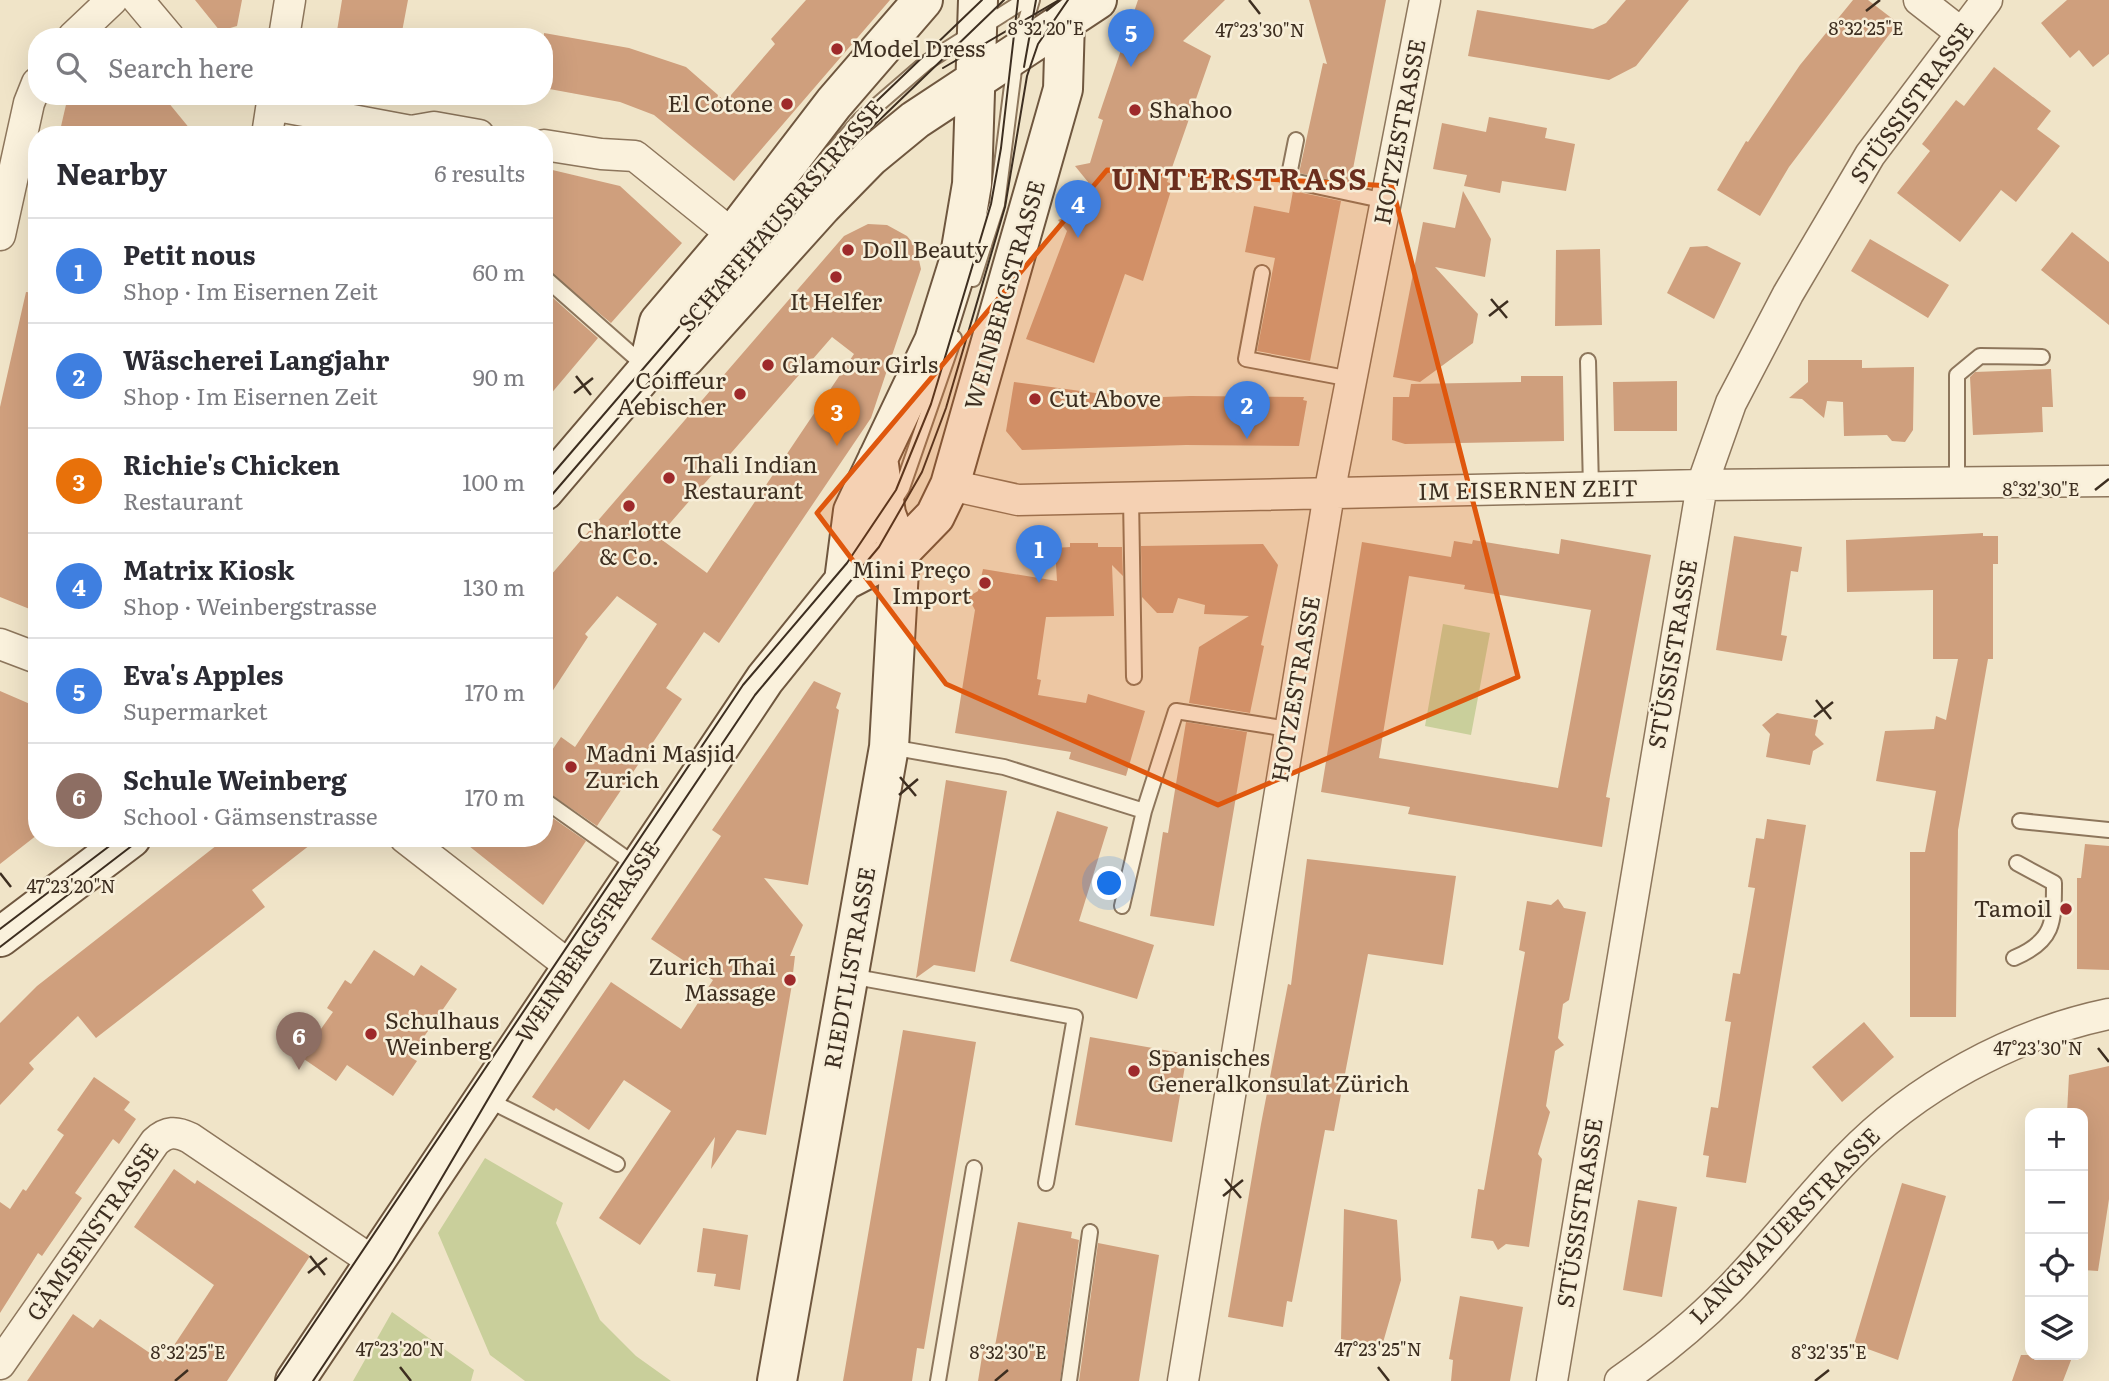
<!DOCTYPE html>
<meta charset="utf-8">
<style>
:root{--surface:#fff;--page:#f2f2f3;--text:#2b2b33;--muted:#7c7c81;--line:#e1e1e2;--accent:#db2777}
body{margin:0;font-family:Literata,serif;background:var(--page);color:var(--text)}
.controls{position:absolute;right:21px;bottom:21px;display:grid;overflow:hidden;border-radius:14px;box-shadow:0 7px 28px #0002}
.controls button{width:63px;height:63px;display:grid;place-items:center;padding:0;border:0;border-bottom:2px solid var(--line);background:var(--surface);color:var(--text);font:35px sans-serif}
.you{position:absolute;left:1110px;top:884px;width:24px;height:24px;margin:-18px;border:5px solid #fff;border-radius:50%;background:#1a73e8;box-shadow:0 0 0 10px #1a73e833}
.badge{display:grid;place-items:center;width:46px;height:46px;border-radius:50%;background:var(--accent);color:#fff;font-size:23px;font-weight:700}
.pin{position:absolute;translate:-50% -58px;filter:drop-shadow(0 2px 4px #0008)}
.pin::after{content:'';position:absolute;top:37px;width:24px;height:21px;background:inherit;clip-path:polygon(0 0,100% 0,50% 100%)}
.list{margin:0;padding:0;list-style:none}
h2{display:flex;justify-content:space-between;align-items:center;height:91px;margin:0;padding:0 28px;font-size:30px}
h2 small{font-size:23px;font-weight:400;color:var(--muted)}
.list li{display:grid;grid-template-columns:46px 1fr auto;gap:21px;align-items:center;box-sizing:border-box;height:105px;padding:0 28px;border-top:2px solid var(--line)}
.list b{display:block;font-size:26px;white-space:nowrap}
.list p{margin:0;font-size:23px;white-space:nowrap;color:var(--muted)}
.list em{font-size:23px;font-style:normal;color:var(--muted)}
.icon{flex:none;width:38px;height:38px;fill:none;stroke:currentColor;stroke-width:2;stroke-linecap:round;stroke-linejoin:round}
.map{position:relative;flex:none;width:2109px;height:1381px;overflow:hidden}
.search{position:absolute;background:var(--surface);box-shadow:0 7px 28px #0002;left:28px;top:28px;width:525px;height:77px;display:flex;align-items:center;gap:18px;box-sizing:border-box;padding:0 24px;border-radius:28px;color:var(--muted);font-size:26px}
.panel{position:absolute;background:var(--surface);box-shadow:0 7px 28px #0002;left:28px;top:126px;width:525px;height:721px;border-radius:28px}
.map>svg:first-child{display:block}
.green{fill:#c9cf9b}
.building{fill:#cf9f7d;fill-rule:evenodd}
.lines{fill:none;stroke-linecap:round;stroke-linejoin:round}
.lane-casing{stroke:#8d765c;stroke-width:18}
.street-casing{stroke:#8d765c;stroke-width:33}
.secondary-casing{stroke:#6f573f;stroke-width:42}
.lane{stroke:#faf1dc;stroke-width:14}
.street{stroke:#faf1dc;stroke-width:30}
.secondary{stroke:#faf1dc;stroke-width:38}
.tram{stroke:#3d2e20;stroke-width:2}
.marked{fill:#df570d;fill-opacity:0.2;stroke:#df570d;stroke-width:5;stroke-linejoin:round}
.ticks{fill:none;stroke:#3d2e20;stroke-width:2.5}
.poi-dot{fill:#9e2a2b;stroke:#f7eed8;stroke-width:2.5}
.labels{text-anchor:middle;stroke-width:5;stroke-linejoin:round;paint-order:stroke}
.poi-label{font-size:23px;fill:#3d2e20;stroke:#f7eed8;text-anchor:start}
.street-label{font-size:23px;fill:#3d2e20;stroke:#f7eed8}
.district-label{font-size:30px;font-weight:bold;letter-spacing:2px;fill:#6b2e1e;stroke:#f7eed8}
.ticks-label{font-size:18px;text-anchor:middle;fill:#3d2e20;stroke:#f7eed8;stroke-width:5;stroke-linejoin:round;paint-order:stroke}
</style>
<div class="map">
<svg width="2109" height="1381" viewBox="0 0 2109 1381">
<rect width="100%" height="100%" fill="#f0e4c8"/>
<path class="green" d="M1443 624 1490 633 1471 735 1425 726Z
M485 1158 563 1203 556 1223 600 1320 636 1356 671 1381H525L490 1355 438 1233Z
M392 1312 474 1370 471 1381H353Z"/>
<path class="building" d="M195 0H242L237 26 220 31Z
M342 0H408L401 37H336Z
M806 0H890L734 181 654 115 620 102 544 88V33L629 48 686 67 718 95 716 102 720 97 725 102 775 44 771 39Z
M1138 0H1225L1183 41 1211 56 1167 182 1173 184 1143 281 1125 274 1094 363 1026 339 1067 231 1058 220 1077 212 1088 182 1075 166 1090 163 1103 120 1098 118Z
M1309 0H1386L1350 184 1299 173 1323 63 1327 64Z
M1626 0H1689L1636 66 1609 80 1468 56 1477 10 1593 29 1606 23Z
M1853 0H1868L1898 23 1789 167 1760 216 1717 190 1746 141 1748 142 1800 65Z
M2067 0H2109V54L2093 67 2079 50 2070 58 2041 23Z
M1994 67 2051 111 2037 129 2060 146 2016 202 2001 190 1960 242 1897 193 1930 151 1922 144 1956 100 1964 106Z
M68 96H163L195 135H59Z
M1489 117 1547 128 1545 138 1575 144 1566 191 1502 181 1500 193 1464 186 1467 175 1433 169 1442 123 1486 132Z
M544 168 620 186 682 243 611 323 544 268Z
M1293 191 1341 201 1310 361 1257 351 1275 258 1245 252 1254 206 1289 213Z
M1463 191 1491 239 1485 277 1435 267 1478 314 1473 343 1420 382 1393 377 1423 222 1455 228Z
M868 224 887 225 907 236 916 247 921 269 871 418 719 643 704 632 666 688 682 699 597 826 544 790V762L561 737 575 747 657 624 617 596 585 634 588 637 544 704V583L844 236ZM832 337 854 354 707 573 658 537Z
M2072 232 2109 262V325L2041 270Z
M1870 239 1949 285 1928 318 1851 271Z
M1707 246 1741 263 1714 319 1667 293 1690 247Z
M1600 249 1602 325 1555 326 1556 250Z
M544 290 598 338 544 402Z
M26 292 37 293V504L28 550 37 554V612L0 597V407Z
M1808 360H1862V368L1914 367 1913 430 1905 442 1892 441 1887 435 1844 436 1843 402 1827 401 1824 418 1802 399 1789 398 1808 382Z
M2051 369 2053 407H2042L2043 432 1973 435 1970 377 1975 372Z
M1521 376H1563L1564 441 1405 444 1392 440 1393 397H1409L1411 384 1521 382Z
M1677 381V431H1614L1613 382Z
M1014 382 1162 402 1163 397 1190 396 1304 397 1303 400 1307 401 1299 446 1186 445 1022 450 1006 431Z
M1983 533V536H1998V564H1993V659H1988L1958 830 1956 1017H1910V852H1925L1936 791 1876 781 1885 731 1934 729 1936 716 1946 720 1958 659H1933V590L1847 592 1846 540Z
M1734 536 1802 547 1798 572 1791 571 1781 635 1787 636 1782 661 1716 650Z
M1561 539 1651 555 1606 797 1610 798 1602 847 1408 814 1410 807 1321 792 1362 542 1451 557 1454 541 1472 544 1473 540 1559 554ZM1409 576 1465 585 1464 589 1591 610 1558 788 1379 758Z
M1070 543H1098V547H1122L1123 576 1112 565 1114 616 1046 617 1037 679 1041 680 1038 695 1086 703 1088 694 1145 711 1126 776 1069 759 1071 752 955 733 975 610 968 597 978 591 983 569 1057 581 1055 548 1070 547Z
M1263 544 1278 565 1261 645 1264 646 1250 713 1189 703 1199 647 1249 616 1204 614 1205 605 1178 598 1173 613H1157L1142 597 1141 546Z
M814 681 841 693 836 708 839 710 808 885 764 878 803 925 790 956H795L791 990 766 1135 737 1130 711 1169 715 1137 640 1245 599 1218 671 1111 624 1080 589 1130 556 1108 554 1111 532 1097 611 982 681 1029 713 980 651 939 721 836 712 830Z
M0 691 37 707V835L0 864Z
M1777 713 1818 720 1815 735 1824 744 1813 751 1810 765 1766 757 1770 734 1762 725Z
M1186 722 1247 732 1214 926 1150 916 1163 832 1168 833Z
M946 780 1007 791 975 972 934 965 916 978Z
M1057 811 1108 827 1079 921 1154 945 1137 999 1010 961Z
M544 812 586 841 543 905 459 838H544Z
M1767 819 1806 825 1746 1183 1706 1177 1709 1156 1703 1155 1711 1107 1718 1108 1731 1022 1725 1021 1733 973 1740 974 1748 929 1755 888 1748 887 1756 838 1764 839Z
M226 838H319L252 890 265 907 96 1038 78 1016 29 1063 34 1069 0 1105V1023L37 986Z
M2085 844 2109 846V970L2077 969V878H2081Z
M1307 859 1456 876 1443 965 1368 954 1334 1131 1325 1130 1292 1302 1287 1301 1283 1327 1228 1317 1261 1124 1288 984 1291 985Z
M1558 899 1564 908 1586 912 1569 1000 1563 1004 1558 1038 1564 1045 1555 1051 1546 1106 1550 1112 1538 1154 1542 1159 1529 1247 1506 1244 1498 1250 1493 1241 1471 1238 1478 1189 1484 1190 1525 952 1519 950 1527 901 1551 905Z
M374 950 414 976 421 965 457 989 410 1057 417 1061 393 1096 347 1065 336 1081 301 1057 333 1012 327 1008 345 980 351 984Z
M1864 1022 1894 1057 1842 1102 1812 1067Z
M903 1030 976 1042 924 1349 917 1348 912 1381H843Z
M1090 1037 1187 1054 1172 1142 1075 1125Z
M2109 1066V1199L2098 1271 2083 1270V1113H2067L2069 1075Z
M94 1077 130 1102 124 1110 136 1119 119 1144 113 1139 75 1193 82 1198 42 1256 38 1253 0 1313V1202L10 1209 23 1189 26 1191 64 1135 57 1130Z
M174 1169 195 1184 197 1180 310 1256 227 1381H27L73 1314 93 1328 100 1319 163 1362 214 1285 134 1227Z
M1902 1183 1946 1196 1898 1360 1854 1344Z
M1638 1200 1677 1207 1662 1297 1623 1290Z
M1344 1209 1397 1220 1401 1280 1382 1346 1341 1339Z
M1018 1222 1072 1232 1071 1238 1079 1240 1060 1381H978L984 1344 995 1346Z
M703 1228 748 1235 740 1290 714 1286 716 1274 697 1272Z
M1098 1243 1159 1255 1139 1381H1079Z
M1460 1296 1523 1307 1510 1381H1451L1453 1360 1449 1359Z
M2021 1355H2073L2063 1381H2012Z"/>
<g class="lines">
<defs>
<path id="lane" d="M1296 140 1288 180 1386 201
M1262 273 1246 359 1351 379
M544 277 646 367
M973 279 997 204 1016 54 1032 0
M664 350 860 120 927 62 1025 0
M1588 361 1591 488
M1957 484V375L1980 356 2042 357
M1131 498 1134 677
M858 559 902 488 954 338
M890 747 1004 767 1144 811
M544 800 637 866
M2020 821 2109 830
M1122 906 1144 811 1176 711 1288 729
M2014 958C2054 941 2054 923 2054 883L2017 863
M850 976 1075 1017 1046 1183
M486 1099 617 1164
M938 1381 974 1168
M1069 1381 1090 1232"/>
<path id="street" d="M138 0 169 37
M1919 0 1960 32
M73 37 112 0
M284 37 290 0
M272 105 411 131 434 127 479 135
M267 135 273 96
M544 145 601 154 635 156 733 235
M0 235 29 103 37 83
M950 485 1018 500 1702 485 2109 481
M0 644 37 658
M405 838 571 967
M0 1364 155 1142C167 1131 176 1131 190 1138L375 1263
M1183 1381 1329 494 1425 0
M1552 1381 1702 485 1731 403 1788 294 1870 155 1987 0
M1620 1381C1659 1354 1697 1323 1730 1289 1771 1247 1806 1200 1847 1158 1915 1087 2013 1034 2109 1014"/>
<path id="secondary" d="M648 369 685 358 822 206 870 157 915 120 1097 0
M544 491 648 369 659 322 733 235 834 103 923 0
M844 581 853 511 934 341 959 261 972 184 978 0
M0 937 131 838
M295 1381 765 679 844 581 900 552 935 516 950 485 1063 89 1065 21
M777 1381 889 747 900 552 886 514 878 458"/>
</defs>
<use href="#lane" class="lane-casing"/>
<use href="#street" class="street-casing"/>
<use href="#secondary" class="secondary-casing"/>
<use href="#lane" class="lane"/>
<use href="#street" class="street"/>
<use href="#secondary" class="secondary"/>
<path class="tram" d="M1024 67 1036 0
M943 68 1059 0
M544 484 857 120 982 0
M544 504 832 170 868 131 1004 0
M0 929 120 838
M0 947 142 838
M275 1381 743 685 847 563 896 490 931 404 991 204 1001 148 1018 0
M313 1381 393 1261 524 1038 755 695 879 547 922 472 946 408 1005 207 1027 76 1038 44 1068 0"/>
</g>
<path class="marked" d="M1107 170 1392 186 1518 677 1218 805 946 684 817 513Z"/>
<path class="ticks" d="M1249 0 1260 14M1046 11 1060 0M1866 11 1880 0M1491 299 1507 318M1489 316 1508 301M576 376 591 395M574 393 593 378M2095 490 2109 479M1816 700 1831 719M1814 717 1833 702M900 777 916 796M899 795 918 779M0 873 11 887M2098 1048 2109 1062M1225 1179 1241 1198M1223 1196 1243 1180M310 1256 325 1275M308 1273 327 1258M400 1367 411 1381M1378 1367 1389 1381M175 1381 188 1370M995 1381 1008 1370M1815 1381 1829 1370"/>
<g class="poi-dot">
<circle cx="837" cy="49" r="7"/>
<circle cx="787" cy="104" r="7"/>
<circle cx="1135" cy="110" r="7"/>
<circle cx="848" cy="250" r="7"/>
<circle cx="836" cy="277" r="7"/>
<circle cx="768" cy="365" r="7"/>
<circle cx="740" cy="394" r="7"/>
<circle cx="1035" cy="399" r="7"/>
<circle cx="669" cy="478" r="7"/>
<circle cx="629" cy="506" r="7"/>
<circle cx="985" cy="583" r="7"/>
<circle cx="571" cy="767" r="7"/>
<circle cx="2066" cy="909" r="7"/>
<circle cx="790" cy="980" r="7"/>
<circle cx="371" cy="1034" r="7"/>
<circle cx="1134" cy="1071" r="7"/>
</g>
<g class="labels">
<g class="poi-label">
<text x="851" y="57">Model Dress</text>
<text x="773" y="112" text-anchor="end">El Cotone</text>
<text x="1149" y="118">Shahoo</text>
<text x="862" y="258">Doll Beauty</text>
<text x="836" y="310" text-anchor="middle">It Helfer</text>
<text x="782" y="373">Glamour Girls</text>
<text x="726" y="389" text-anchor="end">Coiffeur<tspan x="726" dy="26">Aebischer</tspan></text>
<text x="1049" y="407">Cut Above</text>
<text x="683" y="473">Thali Indian<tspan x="683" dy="26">Restaurant</tspan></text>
<text x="629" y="539" text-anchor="middle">Charlotte<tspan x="629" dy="26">&amp; Co.</tspan></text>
<text x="971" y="578" text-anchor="end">Mini Preço<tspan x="971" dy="26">Import</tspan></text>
<text x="585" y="762">Madni Masjid<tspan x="585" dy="26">Zurich</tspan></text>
<text x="2052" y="917" text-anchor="end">Tamoil</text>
<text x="776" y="975" text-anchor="end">Zurich Thai<tspan x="776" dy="26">Massage</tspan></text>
<text x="385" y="1029">Schulhaus<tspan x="385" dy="26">Weinberg</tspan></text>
<text x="1148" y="1066">Spanisches<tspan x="1148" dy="26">Generalkonsulat Zürich</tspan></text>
</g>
<g class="street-label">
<text transform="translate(1912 103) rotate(-54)" y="8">STÜSSISTRASSE</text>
<text transform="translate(1400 132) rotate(-79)" y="8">HOTZESTRASSE</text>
<text transform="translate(781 216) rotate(-49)" y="8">SCHAFFHAUSERSTRASSE</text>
<text transform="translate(1005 295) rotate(-74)" y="8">WEINBERGSTRASSE</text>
<text transform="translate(1528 490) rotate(-1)" y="8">IM EISERNEN ZEIT</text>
<text transform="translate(1673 654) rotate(-80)" y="8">STÜSSISTRASSE</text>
<text transform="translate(1296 689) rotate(-80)" y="8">HOTZESTRASSE</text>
<text transform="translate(588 942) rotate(-56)" y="8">WEINBERGSTRASSE</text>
<text transform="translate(850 968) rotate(-80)" y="8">RIEDTLISTRASSE</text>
<text transform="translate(1580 1213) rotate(-81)" y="8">STÜSSISTRASSE</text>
<text transform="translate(1785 1226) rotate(-46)" y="8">LANGMAUERSTRASSE</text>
<text transform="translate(93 1232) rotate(-55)" y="8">GÄMSENSTRASSE</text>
</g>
<g class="district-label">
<text x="1240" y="190">UNTERSTRASS</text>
</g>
</g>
<g class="ticks-label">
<text x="1866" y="35">8°32'25"E</text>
<text x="1046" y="35">8°32'20"E</text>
<text x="1260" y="37">47°23'30"N</text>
<text x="2041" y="496">8°32'30"E</text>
<text x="71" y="893">47°23'20"N</text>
<text x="2038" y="1055">47°23'30"N</text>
<text x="400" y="1356">47°23'20"N</text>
<text x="1378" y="1356">47°23'25"N</text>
<text x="188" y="1359">8°32'25"E</text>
<text x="1008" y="1359">8°32'30"E</text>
<text x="1829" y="1359">8°32'35"E</text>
</g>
</svg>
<div class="controls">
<button>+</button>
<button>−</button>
<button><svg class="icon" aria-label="locate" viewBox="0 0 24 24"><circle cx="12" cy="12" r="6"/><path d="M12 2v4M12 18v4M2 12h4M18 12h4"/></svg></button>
<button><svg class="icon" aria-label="layers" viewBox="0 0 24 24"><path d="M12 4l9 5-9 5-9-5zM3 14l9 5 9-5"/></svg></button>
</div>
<div class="you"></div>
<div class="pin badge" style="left:1039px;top:583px;background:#3f7fe0">1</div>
<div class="pin badge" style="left:1247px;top:439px;background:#3f7fe0">2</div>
<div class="pin badge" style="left:837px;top:446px;background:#e8710a">3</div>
<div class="pin badge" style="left:1078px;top:238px;background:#3f7fe0">4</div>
<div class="pin badge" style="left:1131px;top:67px;background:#3f7fe0">5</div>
<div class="pin badge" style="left:299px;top:1070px;background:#8d6e63">6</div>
<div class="search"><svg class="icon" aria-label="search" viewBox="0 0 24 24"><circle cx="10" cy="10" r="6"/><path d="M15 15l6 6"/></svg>Search here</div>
<section class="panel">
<h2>Nearby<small>6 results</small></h2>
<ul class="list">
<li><span class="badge" style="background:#3f7fe0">1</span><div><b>Petit nous</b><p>Shop · Im Eisernen Zeit</p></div><em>60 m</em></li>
<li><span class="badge" style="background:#3f7fe0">2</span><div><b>Wäscherei Langjahr</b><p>Shop · Im Eisernen Zeit</p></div><em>90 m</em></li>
<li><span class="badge" style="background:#e8710a">3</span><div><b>Richie's Chicken</b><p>Restaurant</p></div><em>100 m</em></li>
<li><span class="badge" style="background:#3f7fe0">4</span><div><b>Matrix Kiosk</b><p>Shop · Weinbergstrasse</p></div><em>130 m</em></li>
<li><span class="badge" style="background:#3f7fe0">5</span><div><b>Eva's Apples</b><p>Supermarket</p></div><em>170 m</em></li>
<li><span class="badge" style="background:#8d6e63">6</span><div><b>Schule Weinberg</b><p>School · Gämsenstrasse</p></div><em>170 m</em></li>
</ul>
</section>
</div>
